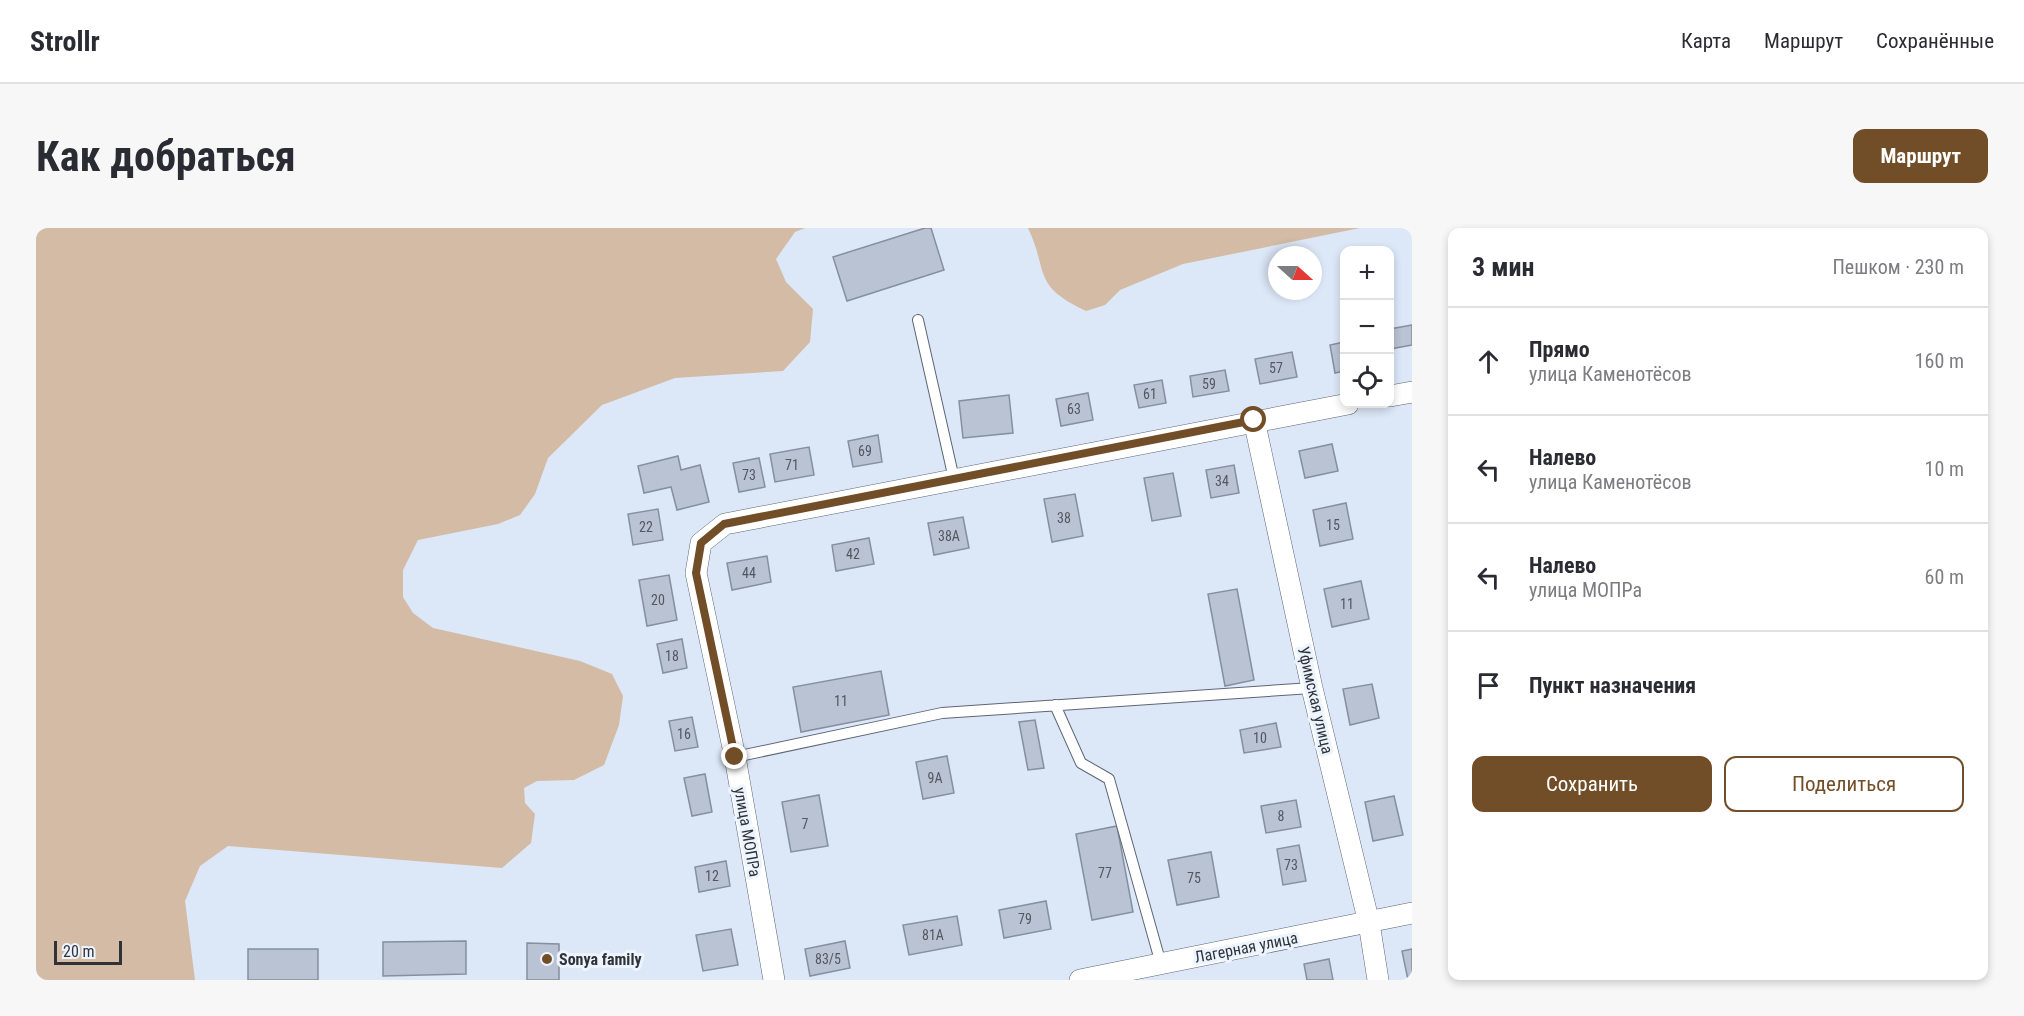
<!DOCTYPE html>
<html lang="ru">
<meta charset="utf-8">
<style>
:root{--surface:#fff;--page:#f7f7f7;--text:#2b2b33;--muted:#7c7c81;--line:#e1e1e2;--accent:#724e28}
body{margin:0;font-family:"Roboto Condensed",sans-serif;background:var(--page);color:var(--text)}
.controls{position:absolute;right:18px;top:18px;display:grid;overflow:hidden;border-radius:12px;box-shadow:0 3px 9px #0003}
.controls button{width:54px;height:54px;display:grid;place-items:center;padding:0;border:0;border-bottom:2px solid var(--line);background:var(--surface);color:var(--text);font:30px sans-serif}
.compass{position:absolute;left:1232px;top:18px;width:54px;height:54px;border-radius:50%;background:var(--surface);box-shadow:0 3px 9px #0003;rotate:111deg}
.scale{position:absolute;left:18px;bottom:15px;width:68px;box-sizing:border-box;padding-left:6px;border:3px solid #2f3339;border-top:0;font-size:16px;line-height:21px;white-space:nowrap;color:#2f3339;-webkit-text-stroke:4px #edf4fe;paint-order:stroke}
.stop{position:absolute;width:18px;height:18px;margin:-14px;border:4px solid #724e28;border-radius:50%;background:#fff}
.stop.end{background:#724e28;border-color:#fff;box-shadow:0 2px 6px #0008}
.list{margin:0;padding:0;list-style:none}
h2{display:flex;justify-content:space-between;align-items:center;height:78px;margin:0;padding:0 24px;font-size:26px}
h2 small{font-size:20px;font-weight:400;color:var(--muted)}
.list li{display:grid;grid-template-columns:39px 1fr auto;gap:18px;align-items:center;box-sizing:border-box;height:108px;padding:0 24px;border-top:2px solid var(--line)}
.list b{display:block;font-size:22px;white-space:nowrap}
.list p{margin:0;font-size:20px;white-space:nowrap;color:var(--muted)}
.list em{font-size:20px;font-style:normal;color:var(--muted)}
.actions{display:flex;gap:12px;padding:18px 24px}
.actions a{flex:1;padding:14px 0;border:2px solid var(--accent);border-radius:12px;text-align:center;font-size:21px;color:var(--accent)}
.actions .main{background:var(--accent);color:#fff}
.icon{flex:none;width:33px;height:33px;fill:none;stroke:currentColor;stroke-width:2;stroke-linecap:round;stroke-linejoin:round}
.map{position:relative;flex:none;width:1376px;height:752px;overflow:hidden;border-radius:12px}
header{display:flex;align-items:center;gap:36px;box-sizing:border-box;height:84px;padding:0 30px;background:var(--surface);border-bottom:2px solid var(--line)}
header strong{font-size:28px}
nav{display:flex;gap:33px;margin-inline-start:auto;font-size:21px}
.intro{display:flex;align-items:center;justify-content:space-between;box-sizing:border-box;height:144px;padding:0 36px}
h1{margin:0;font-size:42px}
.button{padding:15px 27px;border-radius:12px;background:var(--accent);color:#fff;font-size:21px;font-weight:700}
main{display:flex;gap:36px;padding:0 36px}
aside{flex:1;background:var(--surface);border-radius:12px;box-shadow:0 3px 9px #0003}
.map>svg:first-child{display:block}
.green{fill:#d3bba5}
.building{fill:#b9c3d3;stroke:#858f9e;stroke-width:1.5}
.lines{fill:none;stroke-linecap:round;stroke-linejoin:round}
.lane-casing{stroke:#5d6674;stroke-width:12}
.street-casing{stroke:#5d6674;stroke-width:22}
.lane{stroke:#fff;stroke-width:10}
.street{stroke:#fff;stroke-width:21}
.route{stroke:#724e28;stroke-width:8}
.poi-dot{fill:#724e28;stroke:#edf4fe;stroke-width:2}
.labels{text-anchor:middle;stroke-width:6;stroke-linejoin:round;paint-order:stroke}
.number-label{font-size:14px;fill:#525760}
.street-label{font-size:16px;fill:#2f3339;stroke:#edf4fe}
.poi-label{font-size:16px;font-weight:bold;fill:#2f3339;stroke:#edf4fe;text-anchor:start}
</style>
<header>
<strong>Strollr</strong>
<nav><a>Карта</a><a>Маршрут</a><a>Сохранённые</a></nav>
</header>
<div class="intro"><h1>Как добраться</h1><a class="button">Маршрут</a></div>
<main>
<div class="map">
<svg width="1376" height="752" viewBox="0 0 1376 752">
<rect width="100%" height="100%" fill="#dce7f7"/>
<path class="green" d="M0 0H769L759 4 740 31 750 54 777 81 774 114 747 143 639 150 566 177 512 230 499 266 484 287 462 296 382 312 367 342V369L377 385 397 400 544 433 576 446 587 468 583 497 568 537 538 552 501 553 488 560 489 575 499 586 495 615 466 640 192 618 164 638 149 673 159 752H0Z
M992 0H1324L1147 36 1084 62 1069 77 1050 83C995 57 1013 44 992 0Z"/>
<path class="building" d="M889 0H895L908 42 811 73 797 29Z
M1376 97V117L1354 121V101Z
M1308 114V143L1299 145 1294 117Z
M1256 124 1261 149 1224 156 1219 131Z
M1189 142 1193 163 1157 169 1154 148Z
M1126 152 1130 175 1103 180 1098 157Z
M1052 165 1057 192 1025 198 1020 171Z
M973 167 977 205 927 210 923 173Z
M842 207 846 234 817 239 812 213Z
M1296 216 1302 243 1269 250 1263 223Z
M773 219 778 247 739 254 734 226Z
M642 228 645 242 664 237 673 274 641 282 635 259 608 265 602 238Z
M723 230 729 259 703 264 697 235Z
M1198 237 1203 265 1175 270 1170 242Z
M1137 245 1145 288 1116 293 1108 250Z
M1039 266 1047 308 1016 314 1008 271Z
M1310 275 1317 311 1284 318 1277 282Z
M622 281 627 312 597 317 592 286Z
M927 289 933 320 898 327 892 295Z
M833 310 838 336 800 343 796 317Z
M731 328 735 354 696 362 691 335Z
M633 347 641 392 611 398 603 352Z
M1325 353 1333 391 1296 399 1288 361Z
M1201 361 1218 452 1189 458 1172 366Z
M646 411 651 440 627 445 621 416Z
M845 443 853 487 765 504 757 459Z
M1336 456 1343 490 1314 497 1307 461Z
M656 489 662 519 639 523 633 493Z
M999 492 1008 540 992 542 983 494Z
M1240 495 1245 519 1208 525 1204 502Z
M911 528 918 565 887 571 880 534Z
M669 546 676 584 656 588 648 550Z
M783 567 792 618 755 624 746 574Z
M1358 568 1367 607 1337 613 1329 574Z
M1260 572 1265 599 1230 605 1225 578Z
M1081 598 1097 684 1056 692 1040 606Z
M1263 617 1270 653 1247 657 1241 621Z
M1175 624 1183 669 1141 677 1132 632Z
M690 633 694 658 663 664 659 639Z
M1010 673 1015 701 968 710 963 682Z
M921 688 926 717 873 727 867 697Z
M695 701 702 737 667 743 660 707Z
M430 713V746L347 748V714Z
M809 713 814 740 774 748 769 721Z
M491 715 523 716V752H491Z
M212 721H282V752H212Z
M1376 721V752H1372L1366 723Z
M1293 731 1297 752H1271L1268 736Z"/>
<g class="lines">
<defs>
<path id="lane" d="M882 92 918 251
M1019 477 1045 535 1073 551 1125 736
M699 529 906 485 1276 460"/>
<path id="street" d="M1354 168 1376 164
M1218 192 1276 460 1333 695 1342 752
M738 752 699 529 660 345 665 315 689 296 1312 176
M1044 752 1376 685"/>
</defs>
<use href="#lane" class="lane-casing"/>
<use href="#street" class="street-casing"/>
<use href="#lane" class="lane"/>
<use href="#street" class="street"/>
</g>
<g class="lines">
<path class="route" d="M699 529 660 345 665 315 688 296 1218 192"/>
</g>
<circle class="poi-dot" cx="511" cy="731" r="6"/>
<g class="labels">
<g class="number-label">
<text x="1240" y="145">57</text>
<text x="1173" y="161">59</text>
<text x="1114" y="171">61</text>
<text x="1038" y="186">63</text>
<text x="829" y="228">69</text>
<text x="756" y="242">71</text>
<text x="713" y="252">73</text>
<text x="1186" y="258">34</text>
<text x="1028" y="295">38</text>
<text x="1297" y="302">15</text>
<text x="610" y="304">22</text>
<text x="913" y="313">38А</text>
<text x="817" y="331">42</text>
<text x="713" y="350">44</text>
<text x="622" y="377">20</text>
<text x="1311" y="381">11</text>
<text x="636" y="433">18</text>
<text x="805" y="478">11</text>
<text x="648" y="511">16</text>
<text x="1224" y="515">10</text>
<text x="899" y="555">9А</text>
<text x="1245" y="593">8</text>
<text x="769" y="601">7</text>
<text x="1255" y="642">73</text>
<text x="1069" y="650">77</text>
<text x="676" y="653">12</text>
<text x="1158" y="655">75</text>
<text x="989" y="696">79</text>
<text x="897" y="712">81А</text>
<text x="792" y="736">83/5</text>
</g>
<g class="street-label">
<text transform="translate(1280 472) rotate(77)" y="6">Уфимская улица</text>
<text transform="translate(712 604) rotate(80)" y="6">улица МОПРа</text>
<text transform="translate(1210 719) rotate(-11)" y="6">Лагерная улица</text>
</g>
<g class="poi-label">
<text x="523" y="737">Sonya family</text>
</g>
</g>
</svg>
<div class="controls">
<button>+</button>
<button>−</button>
<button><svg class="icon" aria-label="locate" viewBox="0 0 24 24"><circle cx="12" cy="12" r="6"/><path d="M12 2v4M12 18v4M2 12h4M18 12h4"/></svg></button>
</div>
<svg class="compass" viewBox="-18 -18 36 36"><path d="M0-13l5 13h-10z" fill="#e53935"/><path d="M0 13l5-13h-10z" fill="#7c7c81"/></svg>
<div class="scale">20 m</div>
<div class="stop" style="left:1218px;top:192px"></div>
<div class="stop end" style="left:699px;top:529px"></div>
</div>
<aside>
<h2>3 мин<small>Пешком · 230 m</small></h2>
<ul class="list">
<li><svg class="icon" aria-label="ahead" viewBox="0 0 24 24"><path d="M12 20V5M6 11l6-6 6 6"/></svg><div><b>Прямо</b><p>улица Каменотёсов</p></div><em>160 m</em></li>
<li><svg class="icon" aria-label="left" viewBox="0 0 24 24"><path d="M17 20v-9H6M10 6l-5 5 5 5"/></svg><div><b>Налево</b><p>улица Каменотёсов</p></div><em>10 m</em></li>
<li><svg class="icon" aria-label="left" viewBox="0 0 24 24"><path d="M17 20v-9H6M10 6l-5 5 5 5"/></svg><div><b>Налево</b><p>улица МОПРа</p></div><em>60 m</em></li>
<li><svg class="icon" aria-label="arrive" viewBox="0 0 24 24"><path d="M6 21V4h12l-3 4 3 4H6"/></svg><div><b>Пункт назначения</b></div></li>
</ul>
<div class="actions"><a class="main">Сохранить</a><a>Поделиться</a></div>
</aside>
</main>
